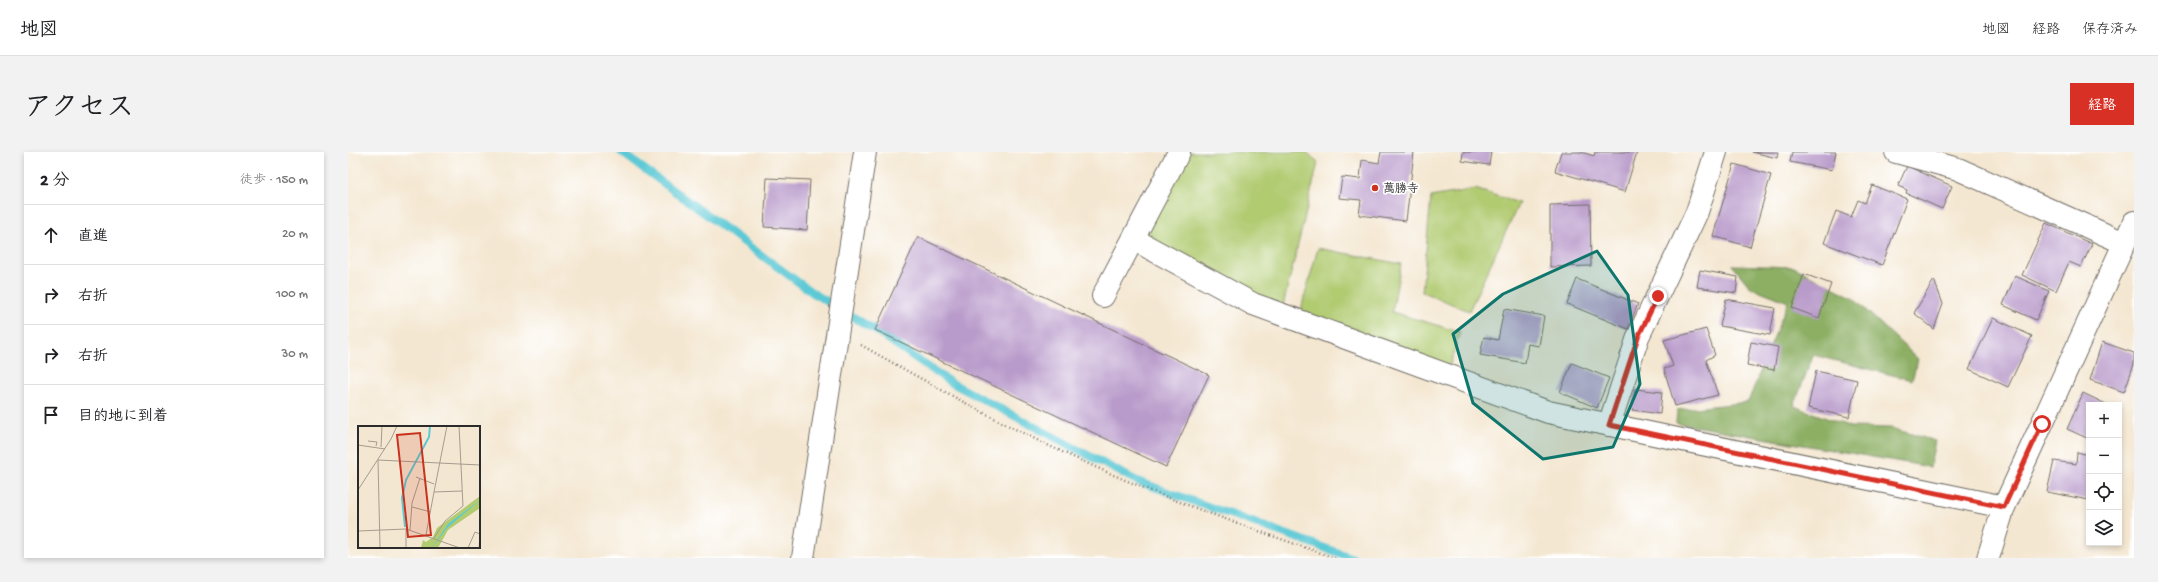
<!DOCTYPE html>
<html lang="ja">
<meta charset="utf-8">
<style>
:root{--surface:#fff;--page:#f2f2f2;--text:#202124;--muted:#757577;--line:#e0e0e0;--accent:#d93025}
body{margin:0;font-family:"Gochi Hand","Klee One",sans-serif;background:var(--page);color:var(--text)}
.controls{position:absolute;right:12px;bottom:12px;display:grid;overflow:hidden;border-radius:0px;box-shadow:0 2px 6px #0003}
.controls button{width:36px;height:36px;display:grid;place-items:center;padding:0;border:0;border-bottom:1px solid var(--line);background:var(--surface);color:var(--text);font:20px sans-serif}
.stop{position:absolute;width:12px;height:12px;margin:-9px;border:3px solid #d93025;border-radius:50%;background:#fff}
.stop.end{background:#d93025;border-color:#fff;box-shadow:0 1px 4px #0008}
.list{margin:0;padding:0;list-style:none}
h2{display:flex;justify-content:space-between;align-items:center;height:52px;margin:0;padding:0 16px;font-size:17px}
h2 small{font-size:13px;font-weight:400;color:var(--muted)}
.list li{display:grid;grid-template-columns:26px 1fr auto;gap:12px;align-items:center;box-sizing:border-box;height:60px;padding:0 16px;border-top:1px solid var(--line)}
.list b{display:block;font-size:15px;white-space:nowrap}
.list em{font-size:13px;font-style:normal;color:var(--muted)}
.icon{flex:none;width:22px;height:22px;fill:none;stroke:currentColor;stroke-width:2;stroke-linecap:round;stroke-linejoin:round}
.map{position:relative;flex:none;width:1786px;height:406px;overflow:hidden;border-radius:0px}
header{display:flex;align-items:center;gap:24px;box-sizing:border-box;height:56px;padding:0 20px;background:var(--surface);border-bottom:1px solid var(--line)}
header strong{font-size:19px}
nav{display:flex;gap:22px;margin-inline-start:auto;font-size:14px}
.intro{display:flex;align-items:center;justify-content:space-between;box-sizing:border-box;height:96px;padding:0 24px}
h1{margin:0;font-size:28px}
.button{padding:10px 18px;border-radius:0px;background:var(--accent);color:#fff;font-size:14px;font-weight:700}
main{display:flex;gap:24px;padding:0 24px}
aside{flex:1;background:var(--surface);border-radius:0px;box-shadow:0 2px 6px #0003}
.map>svg:first-child{display:block}
.green{fill:#b1cb71;stroke:#6e7b4e}
.forest{fill:#8caf63;stroke:#5c6d47}
.lines{fill:none;stroke-linecap:round;stroke-linejoin:round}
.stream{stroke:#5dc9d5;stroke-width:8}
.building{fill:#b99bcb}
.minor-casing{stroke:#716d65;stroke-width:24}
.tertiary-casing{stroke:#716d65;stroke-width:24}
.path{stroke:#716d65;stroke-width:2.5;stroke-dasharray:1 3;stroke-linecap:butt}
.minor{stroke:#fff;stroke-width:22}
.tertiary{stroke:#fff;stroke-width:22}
.route{stroke:#d93025;stroke-width:5}
.marked{fill:#0f766e;fill-opacity:0.2;stroke:#0f766e;stroke-width:3;stroke-linejoin:round}
.poi-dot{fill:#c8321e;stroke:#fff;stroke-width:1.5}
.labels{text-anchor:middle;stroke-width:3.5;stroke-linejoin:round;paint-order:stroke}
.poi-label{font-size:12px;font-weight:bold;fill:#2b2b2b;stroke:#fff;text-anchor:start}
.inset-river{fill:none;stroke:#5dc9d5;stroke-width:2}
.inset-road{fill:none;stroke:#a49c8f;stroke-width:1}
.view{fill:#c8321e;fill-opacity:0.15;stroke:#c8321e;stroke-width:2}
.inset-edge{fill:none;stroke:#2b2b2b;stroke-width:2}
</style>
<header>
<strong>地図</strong>
<nav><a>地図</a><a>経路</a><a>保存済み</a></nav>
</header>
<div class="intro"><h1>アクセス</h1><a class="button">経路</a></div>
<main>
<aside>
<h2>2 分<small>徒歩 · 150 m</small></h2>
<ul class="list">
<li><svg class="icon" aria-label="ahead" viewBox="0 0 24 24"><path d="M12 20V5M6 11l6-6 6 6"/></svg><div><b>直進</b></div><em>20 m</em></li>
<li><svg class="icon" aria-label="right" viewBox="0 0 24 24"><path d="M7 20v-9h11M14 6l5 5-5 5"/></svg><div><b>右折</b></div><em>100 m</em></li>
<li><svg class="icon" aria-label="right" viewBox="0 0 24 24"><path d="M7 20v-9h11M14 6l5 5-5 5"/></svg><div><b>右折</b></div><em>30 m</em></li>
<li><svg class="icon" aria-label="arrive" viewBox="0 0 24 24"><path d="M6 21V4h12l-3 4 3 4H6"/></svg><div><b>目的地に到着</b></div></li>
</ul>
</aside>
<div class="map">
<svg width="1786" height="406" viewBox="0 0 1786 406">
<rect width="100%" height="100%" fill="#fff"/>
<filter id="ink" filterUnits="userSpaceOnUse"><feTurbulence type="fractalNoise" baseFrequency=".025" numOctaves="2"/><feDisplacementMap in="SourceGraphic" scale="8" xChannelSelector="R" yChannelSelector="G"/><feConvolveMatrix kernelMatrix="1 2 1 2 8 2 1 2 1" color-interpolation-filters="sRGB"/></filter>
<filter id="wash" filterUnits="userSpaceOnUse"><feTurbulence type="fractalNoise" baseFrequency=".012" numOctaves="4" result="noise"/><feDisplacementMap in="SourceGraphic" scale="16" xChannelSelector="R" yChannelSelector="G"/><feGaussianBlur stdDeviation="0.9" result="paint"/><feColorMatrix in="noise" values="0 0 0 0 0 0 0 0 0 0 0 0 0 0 0 0 0 1.4 0 .05"/><feComposite in="paint" operator="in"/></filter>
<g filter="url(#wash)">
<rect width="100%" height="100%" fill="#f4e7d1"/>
<path class="green" d="M831 0H959L970 11 933 162 785 87Z
M1127 37 1171 51 1121 159 1074 140 1083 45Z
M970 96 1053 112 1044 160 1112 180 1099 223 950 168Z"/>
<path class="forest" d="M1384 113 1446 115 1504 145 1570 207 1564 228 1465 203 1446 254 1503 275 1543 276 1587 289 1582 315 1328 271 1329 258 1400 250 1440 150 1402 135Z"/>
<g class="lines">
<path class="stream" d="M273 0 465 141 527 178 602 230 789 329 1005 406"/>
</g>
<g id="blocks">
<path class="building" d="M1033 0H1066L1058 69 1011 63 1013 48 991 46 994 25 1012 27 1014 8 1031 11Z
M1115 0H1143L1141 13 1114 9Z
M1213 0H1233L1246 4 1247 0H1289L1277 40 1207 19Z
M1404 0H1430L1429 6Z
M1444 0H1488L1484 18 1442 10Z
M1386 12 1423 23 1402 95 1365 84Z
M1559 14 1604 34 1594 57 1558 41 1559 38 1550 34Z
M419 26 462 28 459 78 416 75Z
M1524 33 1559 47 1534 113 1476 91 1488 59 1503 65 1510 48 1517 51Z
M1242 52 1243 114 1202 115V53Z
M1698 71 1744 92 1733 115 1721 110 1708 139 1674 123Z
M570 85 861 223 818 315 527 178Z
M1352 118 1390 125 1388 141 1349 135Z
M1456 122 1483 132 1471 166 1444 156Z
M1667 124 1701 139 1688 168 1655 153Z
M1229 127 1290 152 1280 177 1219 152Z
M1586 128 1595 152 1586 177 1566 161Z
M1378 147 1427 156 1422 183 1372 174Z
M1156 157 1196 164 1191 194 1180 192 1177 211 1132 203 1136 185 1150 188Z
M1645 166 1684 184 1660 235 1621 217Z
M1358 177 1367 203 1358 208 1370 243 1327 254 1316 217 1325 214 1316 188Z
M1403 190 1430 195 1426 218 1399 213Z
M1754 190 1786 201V212L1776 240 1742 228Z
M1224 211 1261 226 1249 256 1212 240Z
M1468 219 1509 228 1501 265 1460 256Z
M1287 237 1314 240 1312 262 1284 258Z
M1735 241 1760 253H1741V287L1719 277Z
M1729 300 1741 303V348L1699 340 1706 309 1728 312Z"/>
</g>
</g>
<g filter="url(#ink)">
<use href="#blocks" fill-opacity="0" stroke="#716d65" stroke-width="1"/>
<g class="lines">
<defs>
<path id="minor" d="M1548 0 1610 17 1776 91
M785 87 905 152 1200 260 1656 355
M755 144 831 0
M1261 273 1290 185 1349 60 1368 0"/>
<path id="tertiary" d="M455 406 517 0
M1640 406 1656 355 1786 70"/>
</defs>
<use href="#minor" class="minor-casing"/>
<use href="#tertiary" class="tertiary-casing"/>
<path class="path" d="M513 193C591 237 669 281 752 317 828 351 908 378 987 406"/>
<use href="#minor" class="minor"/>
<use href="#tertiary" class="tertiary"/>
</g>
</g>
<g class="lines" filter="url(#ink)">
<path class="route" d="M1310 144 1290 185 1261 273 1656 355 1694 272"/>
</g>
<path class="marked" d="M1249 99 1280 143 1292 232 1265 295 1195 307 1125 251 1105 182 1155 142Z"/>
<circle class="poi-dot" cx="1027" cy="36" r="4"/>
<g class="labels">
<g class="poi-label">
<text x="1035" y="40">萬勝寺</text>
</g>
</g>
<g transform="translate(10 274)">
<rect width="122" height="122" fill="#f4e7d1"/>
<path d="M122 70V82L90 104 80 122H63L65 114 68 116 75 111 79 102Z" fill="#b1cb71"/>
<path d="M122 74 89 102 74 122 90 98Z" fill="#5dc9d5"/>
<path class="inset-river" d="M47 101 44 72 48 54 71 11 72 0"/>
<path class="inset-road" d="M10 15 19 16 18 20M0 19 27 23M23 21 24 0M20 34 122 39M20 34 22 122M58 51 76 58M0 64 33 13 39 0M76 66 89 0M54 81 73 86M52 104 54 77 62 52M0 105 48 103 102 122M68 109 76 66 104 65M76 112 87 95 105 80 101 0M48 122V103M110 122 117 106 122 108M121 122 122 108"/>
<path class="view" d="M62 7 73 109 50 111 39 9Z"/>
<rect width="122" height="122" class="inset-edge"/>
</g>
</svg>
<div class="controls">
<button>+</button>
<button>−</button>
<button><svg class="icon" aria-label="locate" viewBox="0 0 24 24"><circle cx="12" cy="12" r="6"/><path d="M12 2v4M12 18v4M2 12h4M18 12h4"/></svg></button>
<button><svg class="icon" aria-label="layers" viewBox="0 0 24 24"><path d="M12 4l9 5-9 5-9-5zM3 14l9 5 9-5"/></svg></button>
</div>
<div class="stop" style="left:1694px;top:272px"></div>
<div class="stop end" style="left:1310px;top:144px"></div>
</div>
</main>
